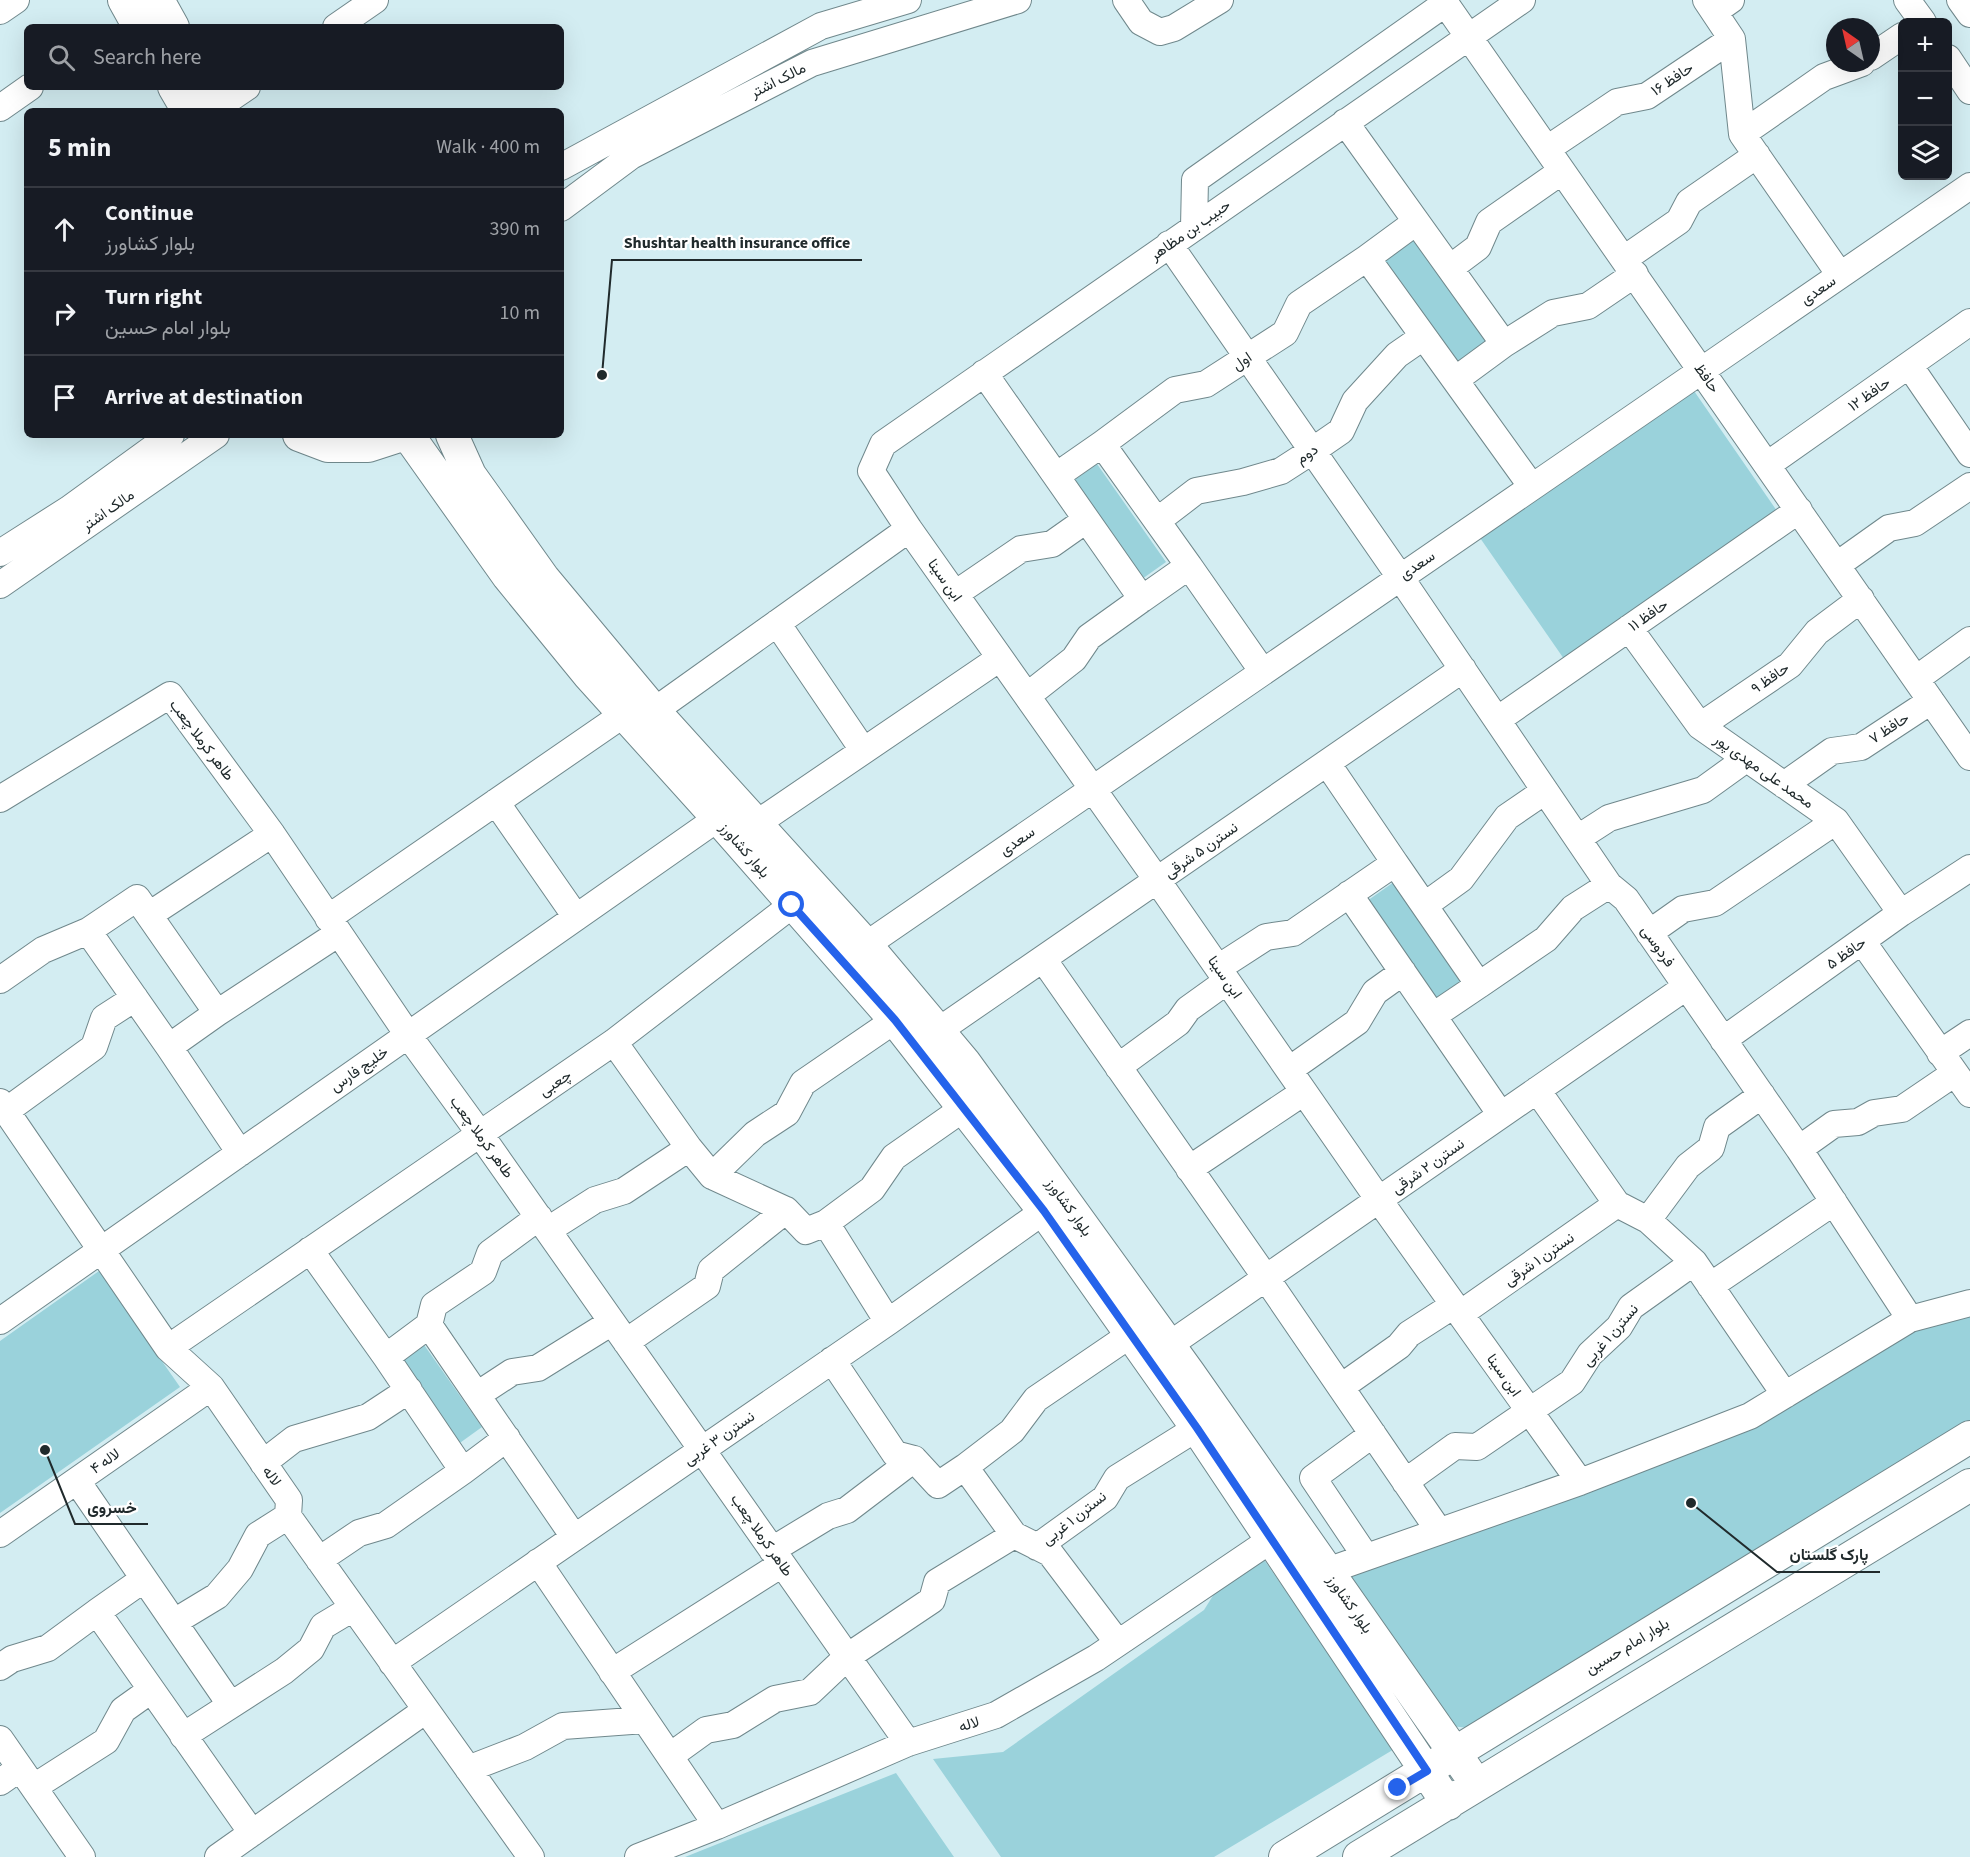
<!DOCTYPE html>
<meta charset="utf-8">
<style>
:root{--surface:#171b24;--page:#242831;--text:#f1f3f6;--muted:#9ea1a6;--line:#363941}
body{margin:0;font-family:"Source Sans 3",Vazirmatn,sans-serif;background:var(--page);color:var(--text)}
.controls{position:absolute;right:18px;top:18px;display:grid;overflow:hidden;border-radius:9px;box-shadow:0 6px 24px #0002}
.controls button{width:54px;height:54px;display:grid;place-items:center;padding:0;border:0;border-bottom:2px solid var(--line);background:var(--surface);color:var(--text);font:30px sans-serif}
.compass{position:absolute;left:1826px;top:18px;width:54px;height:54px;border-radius:50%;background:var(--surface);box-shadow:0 6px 24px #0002;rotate:326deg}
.stop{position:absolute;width:18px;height:18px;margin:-14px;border:4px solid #2563eb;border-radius:50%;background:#fff}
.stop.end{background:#2563eb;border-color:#fff;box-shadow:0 2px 6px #0008}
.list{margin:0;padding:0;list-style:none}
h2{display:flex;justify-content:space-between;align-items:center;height:78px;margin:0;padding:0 24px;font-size:26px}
h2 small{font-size:20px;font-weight:400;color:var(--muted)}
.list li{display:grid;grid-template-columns:39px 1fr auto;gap:18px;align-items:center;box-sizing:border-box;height:84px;padding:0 24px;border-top:2px solid var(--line)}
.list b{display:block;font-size:22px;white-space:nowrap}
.list p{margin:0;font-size:20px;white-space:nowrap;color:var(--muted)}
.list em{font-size:20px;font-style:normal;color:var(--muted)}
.icon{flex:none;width:33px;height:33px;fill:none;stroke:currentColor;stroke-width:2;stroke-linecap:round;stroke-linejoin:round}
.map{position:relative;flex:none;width:1970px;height:1857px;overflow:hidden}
.search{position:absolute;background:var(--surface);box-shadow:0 6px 24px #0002;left:24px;top:24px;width:540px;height:66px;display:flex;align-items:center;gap:15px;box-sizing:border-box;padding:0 21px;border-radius:9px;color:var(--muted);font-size:22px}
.panel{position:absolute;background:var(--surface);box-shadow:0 6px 24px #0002;left:24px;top:108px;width:540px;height:330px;border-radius:9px}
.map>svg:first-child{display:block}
.green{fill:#9ad2db}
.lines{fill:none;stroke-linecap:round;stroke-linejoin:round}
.minor-casing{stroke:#70888c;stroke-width:28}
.major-casing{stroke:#70888c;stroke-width:34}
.minor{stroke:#fff;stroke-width:26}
.major{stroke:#fff;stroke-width:32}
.route{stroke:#2563eb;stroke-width:8}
.labels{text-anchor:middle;stroke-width:4.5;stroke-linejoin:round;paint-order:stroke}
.street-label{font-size:15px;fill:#202a2c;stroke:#fff}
.leader{fill:none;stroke:#202a2c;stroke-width:2}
.callout-dot{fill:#202a2c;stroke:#fff;stroke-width:2}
.callout-label{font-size:16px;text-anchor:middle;font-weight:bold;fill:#202a2c;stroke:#fff;stroke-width:4.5;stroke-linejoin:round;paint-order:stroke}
</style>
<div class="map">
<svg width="1970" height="1857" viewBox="0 0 1970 1857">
<rect width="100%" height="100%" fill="#d3edf2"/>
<path class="green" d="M1414 240 1487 343 1457 365 1384 262Z
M1692 388 1777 511 1564 659 1478 535Z
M1097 464 1166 562 1142 579 1073 481Z
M1394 882 1462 980 1436 999 1367 901Z
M99 1271 180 1387 0 1513V1341Z
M1970 1311V1421L1470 1728 1450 1726 1345 1576 1746 1429 1913 1325Z
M422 1342 482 1427 457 1445 396 1360Z
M1260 1554 1396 1748 1214 1857H1001L933 1759 1003 1752 1204 1610 1224 1578Z
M896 1773 954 1857H685Z"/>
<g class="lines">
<defs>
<path id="minor" d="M1126 0 1141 22 1160 32 1174 28 1220 0
M1443 0 1970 757
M1522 0 883 444 871 471 909 529 1157 880 1379 1200 1580 1482
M1706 0 1732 39 1742 134 1840 275
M1907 0 1923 22
M1960 0 1970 14
M0 11 16 0
M1714 12 1731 0
M336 27 375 0
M1871 57 1902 36
M1948 58 1970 91
M219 106 247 87
M0 108 30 87
M1345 122 1504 344 1455 380 1367 258 1416 222
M1742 134 1824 77 1862 63
M1547 149 1617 102 1647 96 1732 39
M561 167 821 26 908 0
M561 208 631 156 812 63 1018 0
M1194 227 1195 180 1446 3
M1169 244 1400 577 1609 885 1626 899 1799 1149 1910 1319
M1624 259 1679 221 1689 202 1757 155
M1450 268 1478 247 1489 222 1562 171
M1504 344 1553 313 1588 306 1635 274
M1909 365 1970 454
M984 373 1142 599 1189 566 1102 444 1056 476
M1455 380 1532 487
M1102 444 1175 390 1206 384 1285 333 1299 304 1367 258
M1767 465 1970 322
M1157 521 1196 491 1243 482 1281 471 1312 451 1341 431 1355 401 1397 355 1423 337
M0 553 69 509 171 435
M1837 565 1889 528 1915 523 1970 486
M1189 566 1263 672
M0 585 216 435
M955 594 1021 549 1052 544 1086 520
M777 623 863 750
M1629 628 1700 726 1836 821 1901 913
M1916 679 1970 640
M1027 696 1074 659 1089 637 1142 599
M654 711 909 529
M1497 720 1799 510
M1700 726 1790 665 1817 632 1861 599
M1327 763 1395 863
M1784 785 1832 751 1861 747 1931 701
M0 799 170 695 272 834 408 1035 480 1134 908 1743
M496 802 576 917
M756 824 1000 658
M1578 838 1609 818 1703 790 1746 759
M1425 905 1461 879 1507 817 1545 791
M149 915 272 834
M328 918 624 714
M1649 933 1683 909 1715 903 1836 821
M1862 941 1970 1094
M866 945 1970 186
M1043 959 1266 1278 1439 1531
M1218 968 1266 937 1293 933 1395 863 1479 985 1433 1016 1349 894
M0 980 43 950 88 931 137 898 217 1013 169 1047 88 931
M1479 985 1546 939 1573 908 1609 885
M217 1013 339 933
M1433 1016 1501 1115
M938 1031 1463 669
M1723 1040 1901 913 1970 868
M614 1042 689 1148 712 1176 786 1210 806 1231 826 1223 888 1322
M169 1047 240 1153
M1940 1053 1970 1033
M1118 1067 1178 1023 1188 1009 1227 981
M1289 1070 1357 1022 1375 992 1403 972
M1537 1090 1617 1204 1648 1220 1694 1262 1785 1395
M0 1102 168 1348 211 1387 289 1500 288 1516 531 1857
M6 1111 94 1047 104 1018 135 998
M1799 1149 1834 1124 1858 1122 1874 1113 1902 1109 1955 1073
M1189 1169 1304 1092
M712 1176 755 1134 787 1113 803 1083 895 1020
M1648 1220 1688 1166 1711 1148 1717 1127 1762 1095
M826 1223 872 1189 894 1157 964 1108
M548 1230 595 1200 624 1191 689 1148
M310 1250 386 1357 429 1325 574 1537
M1710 1286 1834 1202
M1460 1314 1617 1204
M0 1321 718 818
M429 1325 434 1305 483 1272 490 1253 539 1217
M626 1342 707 1286 711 1270 786 1210
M1169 1345 1686 987
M168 1348 614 1042 792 905
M386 1357 463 1471 507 1438
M832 1360 895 1454 914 1459 938 1485 965 1467 1012 1431 1036 1399 1130 1335
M1341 1387 1399 1346 1409 1334 1454 1305
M477 1395 512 1372 538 1368 612 1322
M263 1463 294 1439 368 1417 409 1390
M965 1467 1014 1535 1050 1553 1118 1643
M77 1481 230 1704
M1405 1482 1455 1446 1477 1447 1572 1382 1590 1354 1619 1327 1631 1307 1694 1262
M0 1534 211 1387
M1037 1547 1105 1498 1117 1478 1197 1428
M772 1550 828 1516 847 1510 914 1459
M1366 1557 1313 1478 1373 1434
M319 1560 359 1533 386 1525 463 1471
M538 1562 717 1826
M1327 1571 1580 1482 1750 1416 1910 1319 1970 1303
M144 1579 97 1612 252 1833
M174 1622 217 1596 240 1569 258 1535 288 1516
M392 1663 888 1322 1044 1211
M0 1667 12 1659 48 1648 97 1612
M612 1672 782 1564
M183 1736 284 1671 311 1649 323 1626 353 1608
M0 1739 82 1857
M670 1756 706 1730 733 1725 775 1699 810 1692 847 1657 932 1600 937 1582 1014 1535
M468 1769 525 1747 563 1726 645 1720
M0 1782 20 1768
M34 1787 106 1741 123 1710 151 1690
M218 1857 426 1710
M638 1857 717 1826 908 1743 996 1715 1096 1658 1272 1539"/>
<path id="major" d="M124 0 139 27
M158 0 173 27
M174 87 188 111
M208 87 221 111
M299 435 328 446H368L402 435
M408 435 508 576 588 674 718 818 895 1020 1044 1211 1197 1428 1448 1804
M452 435 470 475 544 579 654 711 866 945 965 1063 1189 1373 1477 1785
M1285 1857 1970 1437
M1359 1857 1970 1485"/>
</defs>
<use href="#minor" class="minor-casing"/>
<use href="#major" class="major-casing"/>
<use href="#minor" class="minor"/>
<use href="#major" class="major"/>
</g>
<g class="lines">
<path class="route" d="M792 905 895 1020 1044 1211 1197 1428 1427 1771 1398 1788"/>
</g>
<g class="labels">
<g class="street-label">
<text transform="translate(1672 79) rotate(-34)" y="5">حافظ ۱۶</text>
<text transform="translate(778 80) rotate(-27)" y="5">مالک اشتر</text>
<text transform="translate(1190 230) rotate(-35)" y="5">حبیب بن مظاهر</text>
<text transform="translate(1818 290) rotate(-35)" y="5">سعدی</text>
<text transform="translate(1242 361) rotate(-34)" y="5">اول</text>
<text transform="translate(1707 378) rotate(55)" y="5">حافظ</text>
<text transform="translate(1869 394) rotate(-35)" y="5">حافظ ۱۲</text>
<text transform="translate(1307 454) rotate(-34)" y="5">دوم</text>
<text transform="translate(108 510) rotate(-35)" y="5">مالک اشتر</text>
<text transform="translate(1417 565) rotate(-34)" y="5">سعدی</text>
<text transform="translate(945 580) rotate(55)" y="5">ابن سینا</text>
<text transform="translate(1648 615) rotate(-35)" y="5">حافظ ۱۱</text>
<text transform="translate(1770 678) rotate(-35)" y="5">حافظ ۹</text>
<text transform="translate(1889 728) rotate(-33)" y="5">حافظ ۷</text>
<text transform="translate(202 740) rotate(53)" y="5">طاهر کرملا چعب</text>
<text transform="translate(1764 771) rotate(35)" y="5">محمد علی مهدی پور</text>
<text transform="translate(1017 841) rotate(-35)" y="5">سعدی</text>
<text transform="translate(745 850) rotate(49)" y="5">بلوار کشاورز</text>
<text transform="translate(1201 850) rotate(-35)" y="5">نسترن ۵ شرقی</text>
<text transform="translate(1658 946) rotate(55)" y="5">فردوسی</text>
<text transform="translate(1846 953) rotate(-35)" y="5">حافظ ۵</text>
<text transform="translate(1225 977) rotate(55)" y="5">ابن سینا</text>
<text transform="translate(359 1069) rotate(-35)" y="5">خلیج فارس</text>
<text transform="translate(555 1083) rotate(-34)" y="5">چعبی</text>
<text transform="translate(482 1137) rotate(54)" y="5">طاهر کرملا چعب</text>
<text transform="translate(1428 1166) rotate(-35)" y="5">نسترن ۲ شرقی</text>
<text transform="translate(1069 1207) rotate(54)" y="5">بلوار کشاورز</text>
<text transform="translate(1539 1259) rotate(-35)" y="5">نسترن ۱ شرقی</text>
<text transform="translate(1610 1335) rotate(-49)" y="5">نسترن ۱ غربی</text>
<text transform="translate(1504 1375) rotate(55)" y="5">ابن سینا</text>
<text transform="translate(719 1438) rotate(-35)" y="5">نسترن ۳ غربی</text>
<text transform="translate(105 1461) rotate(-35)" y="5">لاله ۴</text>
<text transform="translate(272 1476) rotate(55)" y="5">لاله</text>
<text transform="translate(1074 1518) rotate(-38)" y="5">نسترن ۱ غربی</text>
<text transform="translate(762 1535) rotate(55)" y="5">طاهر کرملا چعب</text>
<text transform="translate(1350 1604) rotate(55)" y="5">بلوار کشاورز</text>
<text transform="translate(1627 1646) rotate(-31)" y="5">بلوار امام حسین</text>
<text transform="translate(969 1724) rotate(-17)" y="5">لاله</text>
</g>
</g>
<path class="leader" d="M602 375L612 260H862M45 1450L75 1524H148M1691 1503L1777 1572H1880"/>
<g class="callout-dot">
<circle cx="602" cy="375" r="6"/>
<circle cx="45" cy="1450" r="6"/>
<circle cx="1691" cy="1503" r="6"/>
</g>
<g class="callout-label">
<text x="737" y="248">Shushtar health insurance office</text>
<text x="112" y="1513">خسروی</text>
<text x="1829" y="1560">پارک گلستان</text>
</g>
</svg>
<div class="controls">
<button>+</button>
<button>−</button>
<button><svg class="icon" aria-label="layers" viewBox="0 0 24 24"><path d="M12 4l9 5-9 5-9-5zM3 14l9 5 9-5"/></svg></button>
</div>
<svg class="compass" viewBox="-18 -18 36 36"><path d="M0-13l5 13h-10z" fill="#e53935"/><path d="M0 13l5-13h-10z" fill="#9ea1a6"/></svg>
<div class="stop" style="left:792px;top:905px"></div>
<div class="stop end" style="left:1398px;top:1788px"></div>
<div class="search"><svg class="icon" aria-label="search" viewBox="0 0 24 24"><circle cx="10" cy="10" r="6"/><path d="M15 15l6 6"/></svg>Search here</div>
<section class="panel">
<h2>5 min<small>Walk · 400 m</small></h2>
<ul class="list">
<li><svg class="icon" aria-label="ahead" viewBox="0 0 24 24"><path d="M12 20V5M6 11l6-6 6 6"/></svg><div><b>Continue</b><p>بلوار کشاورز</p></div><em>390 m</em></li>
<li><svg class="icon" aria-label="right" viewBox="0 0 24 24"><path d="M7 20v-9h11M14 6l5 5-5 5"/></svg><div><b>Turn right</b><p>بلوار امام حسین</p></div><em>10 m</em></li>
<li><svg class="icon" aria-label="arrive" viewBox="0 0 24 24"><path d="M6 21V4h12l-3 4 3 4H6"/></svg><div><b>Arrive at destination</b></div></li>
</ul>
</section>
</div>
